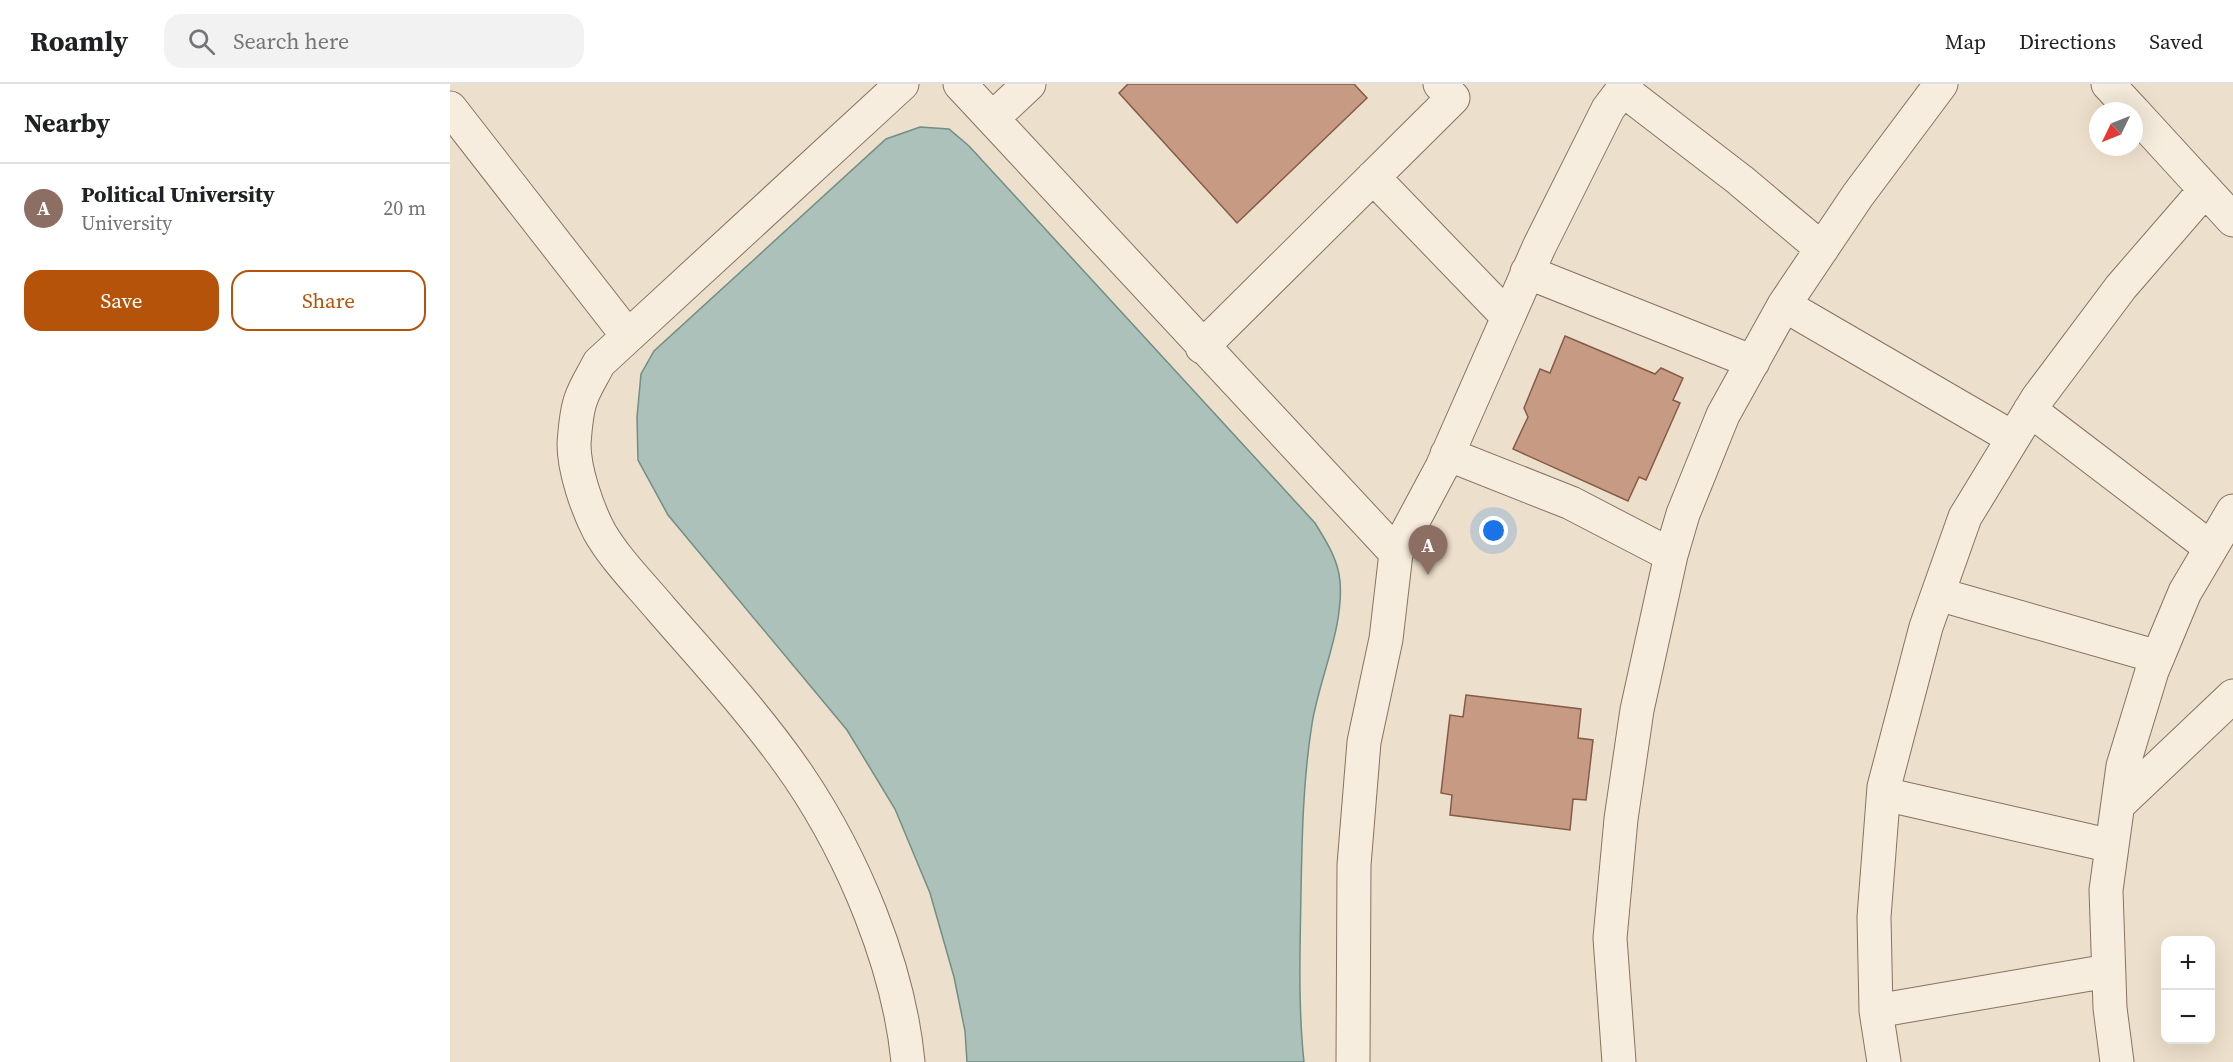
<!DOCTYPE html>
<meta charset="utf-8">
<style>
:root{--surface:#fff;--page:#f2f2f2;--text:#202124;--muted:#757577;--line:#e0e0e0;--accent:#b45309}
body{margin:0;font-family:"Source Serif 4",serif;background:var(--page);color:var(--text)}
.controls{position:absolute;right:18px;bottom:18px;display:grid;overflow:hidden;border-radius:12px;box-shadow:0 6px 24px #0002}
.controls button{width:54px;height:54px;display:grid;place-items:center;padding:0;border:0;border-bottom:2px solid var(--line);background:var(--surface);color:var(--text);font:30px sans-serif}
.compass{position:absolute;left:1639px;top:18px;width:54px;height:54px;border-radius:50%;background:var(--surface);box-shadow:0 6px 24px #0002;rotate:227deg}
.you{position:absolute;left:1044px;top:447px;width:21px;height:21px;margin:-15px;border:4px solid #fff;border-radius:50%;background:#1a73e8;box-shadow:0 0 0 9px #1a73e833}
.badge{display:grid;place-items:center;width:39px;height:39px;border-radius:50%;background:var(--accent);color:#fff;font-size:20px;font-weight:700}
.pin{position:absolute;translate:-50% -50px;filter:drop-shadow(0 2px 3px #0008)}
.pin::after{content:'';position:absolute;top:32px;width:21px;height:18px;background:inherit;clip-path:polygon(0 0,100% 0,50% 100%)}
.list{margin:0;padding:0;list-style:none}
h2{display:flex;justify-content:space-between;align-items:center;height:78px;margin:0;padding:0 24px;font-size:26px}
h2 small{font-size:20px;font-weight:400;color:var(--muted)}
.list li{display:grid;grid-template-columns:39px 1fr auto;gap:18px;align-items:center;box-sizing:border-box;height:90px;padding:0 24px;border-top:2px solid var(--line)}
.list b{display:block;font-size:22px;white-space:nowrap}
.list p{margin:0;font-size:20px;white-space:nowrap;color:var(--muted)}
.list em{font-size:20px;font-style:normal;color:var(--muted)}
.actions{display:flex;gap:12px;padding:18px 24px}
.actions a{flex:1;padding:14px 0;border:2px solid var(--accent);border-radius:18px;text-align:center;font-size:21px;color:var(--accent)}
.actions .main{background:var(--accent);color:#fff}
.icon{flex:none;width:33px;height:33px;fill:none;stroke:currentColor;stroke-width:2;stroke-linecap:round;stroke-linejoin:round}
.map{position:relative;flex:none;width:1783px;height:978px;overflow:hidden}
header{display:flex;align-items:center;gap:36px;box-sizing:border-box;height:84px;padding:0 30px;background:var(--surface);border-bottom:2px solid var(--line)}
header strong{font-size:28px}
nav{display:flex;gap:33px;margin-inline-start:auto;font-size:21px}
.search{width:420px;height:54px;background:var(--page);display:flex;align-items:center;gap:15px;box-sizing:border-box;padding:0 21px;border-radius:18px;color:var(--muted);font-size:22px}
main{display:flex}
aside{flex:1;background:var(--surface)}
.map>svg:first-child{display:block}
.water{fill:#abc1b9;stroke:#728f85;stroke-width:1.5}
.building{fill:#c79a84;stroke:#855b47;stroke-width:1.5}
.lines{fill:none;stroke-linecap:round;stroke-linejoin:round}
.minor-casing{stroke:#887260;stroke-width:35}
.minor{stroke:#f7edde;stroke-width:33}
</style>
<header>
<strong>Roamly</strong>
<div class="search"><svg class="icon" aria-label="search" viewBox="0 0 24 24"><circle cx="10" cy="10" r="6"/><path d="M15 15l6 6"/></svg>Search here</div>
<nav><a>Map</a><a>Directions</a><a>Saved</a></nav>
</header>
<main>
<aside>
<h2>Nearby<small></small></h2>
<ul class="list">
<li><span class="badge" style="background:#8d6e63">A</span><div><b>Political University</b><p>University</p></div><em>20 m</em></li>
</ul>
<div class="actions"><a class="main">Save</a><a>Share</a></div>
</aside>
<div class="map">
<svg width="1783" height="978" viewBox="0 0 1783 978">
<rect width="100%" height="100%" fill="#ecdfcb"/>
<path class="water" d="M470 43 499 45 519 62 865 439C876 457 888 475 890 497 894 544 869 595 862 640 853 696 852 753 851 809 850 865 848 922 854 978H517L515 947 504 893 480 809 445 725 397 646 218 431 188 376 187 333 191 290 204 267 436 55Z"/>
<path class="building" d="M678 0H904L917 14 787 139 669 9Z
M1115 252 1205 290 1211 284 1233 294 1223 316 1230 319 1196 396 1189 393 1178 417 1063 365 1078 333 1074 324 1090 285 1100 289Z
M1016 611 1131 625 1128 654 1143 656 1136 716 1123 715 1120 746 1000 731 1002 711 991 709 1000 631 1013 633Z"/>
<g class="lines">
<defs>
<path id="minor" d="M452 0 149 279C143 291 135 303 131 315 126 328 125 347 124 360 124 386 137 424 149 447 164 474 191 501 211 525 258 579 308 633 349 693 403 773 449 882 458 978
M510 0 946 469
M1658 0 1683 27
M1173 6 1290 96 1372 165
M0 24 177 251
M1684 28 1783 136
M543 34 579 0
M923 93 1058 233
M1077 188 1303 278
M1334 221 1563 354
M752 263 1003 14 990 0
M1580 326 1761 464
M997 370 1121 419 1221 471
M1488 510 1708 573
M1434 710 1662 762
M1668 721 1783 612
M1426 927 1658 887
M903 978 904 781 914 658 936 555 946 469 992 383 1089 163 1158 25 1177 0
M1169 978 1160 854 1171 735 1187 626 1221 471 1233 430 1273 331 1334 221 1408 111 1491 0
M1434 978 1426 927 1424 833 1434 703 1476 543 1515 433 1587 315 1671 203 1755 106
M1667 978 1660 924 1656 806 1673 682 1702 587 1735 508 1783 427"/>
</defs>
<use href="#minor" class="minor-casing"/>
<use href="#minor" class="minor"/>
</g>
</svg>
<div class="controls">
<button>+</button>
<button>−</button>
</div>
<svg class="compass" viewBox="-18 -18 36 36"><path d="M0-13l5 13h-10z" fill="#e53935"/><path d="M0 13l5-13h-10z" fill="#757577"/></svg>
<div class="you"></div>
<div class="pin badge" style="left:978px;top:491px;background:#8d6e63">A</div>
</div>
</main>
